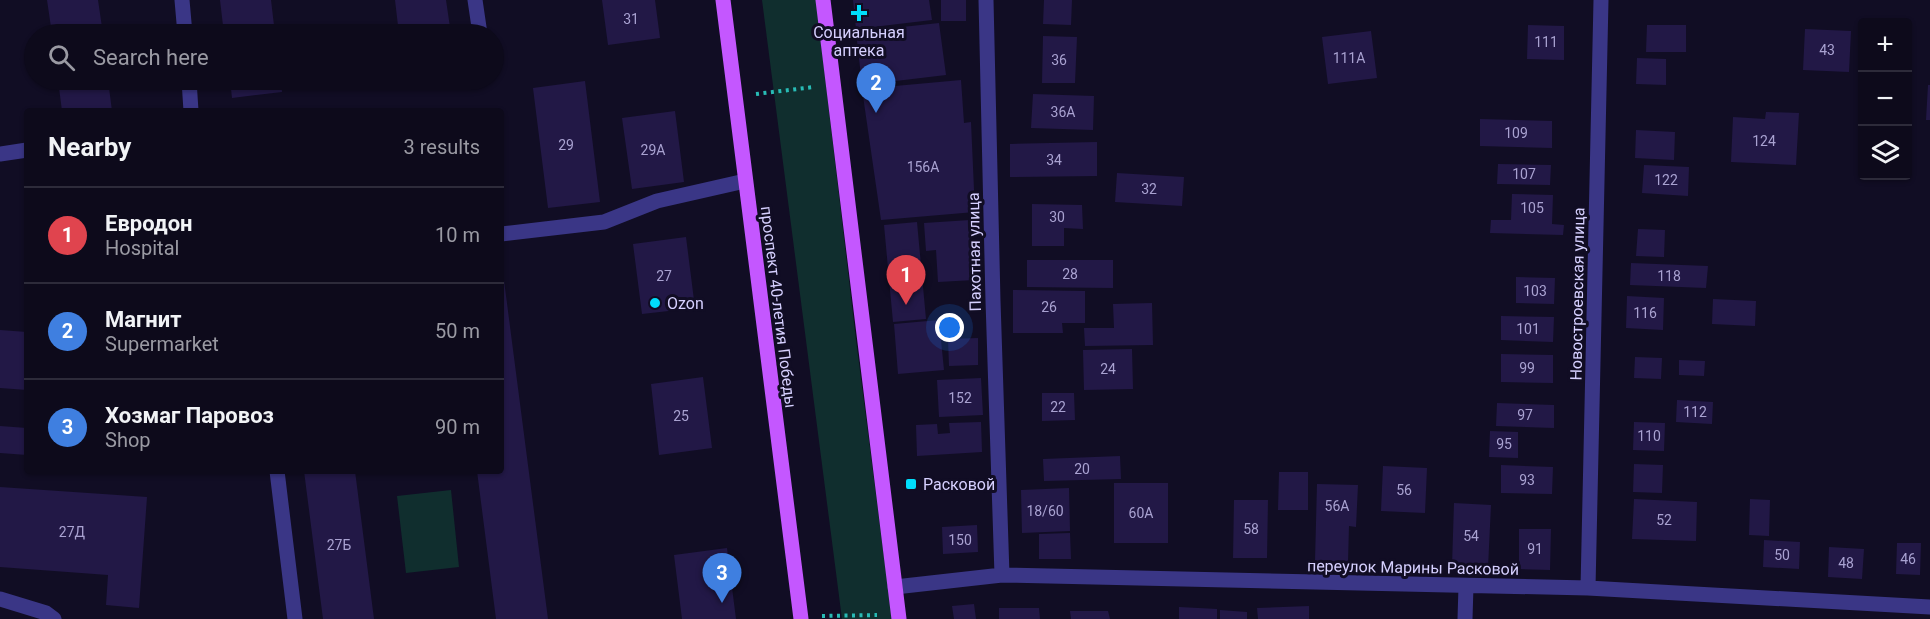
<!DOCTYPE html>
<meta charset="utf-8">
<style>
:root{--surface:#0d0a1b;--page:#161324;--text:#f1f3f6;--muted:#9a9aa3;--line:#2d2b3a;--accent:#db2777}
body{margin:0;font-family:Roboto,sans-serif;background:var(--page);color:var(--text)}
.controls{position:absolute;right:18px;top:18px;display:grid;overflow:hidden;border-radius:6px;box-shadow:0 2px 4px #0004}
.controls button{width:54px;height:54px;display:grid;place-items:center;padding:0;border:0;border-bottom:2px solid var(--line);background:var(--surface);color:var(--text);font:30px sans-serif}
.you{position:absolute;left:950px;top:328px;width:21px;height:21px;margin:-15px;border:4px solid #fff;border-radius:50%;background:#1a73e8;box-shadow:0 0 0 9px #1a73e833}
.badge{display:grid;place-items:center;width:39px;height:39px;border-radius:50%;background:var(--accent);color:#fff;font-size:20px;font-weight:700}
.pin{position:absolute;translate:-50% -50px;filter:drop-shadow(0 2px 3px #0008)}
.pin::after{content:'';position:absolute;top:32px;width:21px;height:18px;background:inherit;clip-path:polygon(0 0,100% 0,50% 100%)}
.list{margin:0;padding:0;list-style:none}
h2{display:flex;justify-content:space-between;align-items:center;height:78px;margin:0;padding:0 24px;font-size:26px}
h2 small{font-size:20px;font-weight:400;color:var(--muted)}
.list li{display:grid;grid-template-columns:39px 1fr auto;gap:18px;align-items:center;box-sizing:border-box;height:96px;padding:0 24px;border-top:2px solid var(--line)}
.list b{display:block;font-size:22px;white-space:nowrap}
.list p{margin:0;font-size:20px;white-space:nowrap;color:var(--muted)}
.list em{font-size:20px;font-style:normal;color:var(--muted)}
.icon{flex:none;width:33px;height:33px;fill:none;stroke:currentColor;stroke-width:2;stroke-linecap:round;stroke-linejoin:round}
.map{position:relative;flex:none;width:1930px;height:619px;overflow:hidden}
.search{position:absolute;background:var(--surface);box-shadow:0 2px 4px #0004;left:24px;top:24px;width:480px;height:66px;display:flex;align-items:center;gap:15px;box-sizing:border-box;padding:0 21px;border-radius:33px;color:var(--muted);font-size:22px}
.panel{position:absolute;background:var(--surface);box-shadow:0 2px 4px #0004;left:24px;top:108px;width:480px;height:366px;border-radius:6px}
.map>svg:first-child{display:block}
.green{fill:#102e2e}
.building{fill:#221846}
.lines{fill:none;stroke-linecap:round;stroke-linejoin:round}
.path{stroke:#28bbb5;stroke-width:4;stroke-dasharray:3 4.5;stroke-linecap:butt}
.minor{stroke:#3a3686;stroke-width:15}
.major{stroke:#c457ff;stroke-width:15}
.poi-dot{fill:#00ddfb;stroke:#110d24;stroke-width:2}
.labels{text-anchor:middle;stroke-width:6;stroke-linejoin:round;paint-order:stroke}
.number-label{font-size:14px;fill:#a9a2d1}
.poi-label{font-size:16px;fill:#d6d0ff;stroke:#110d24;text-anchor:start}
.street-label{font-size:16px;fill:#d6d0ff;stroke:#110d24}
</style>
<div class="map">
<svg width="1930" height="619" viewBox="0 0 1930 619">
<rect width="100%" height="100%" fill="#110d24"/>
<path class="green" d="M762 0H816L856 340 892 619H842Z
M451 490 459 567 406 573 397 496Z"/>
<path class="building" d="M47 0H98L103 34H52Z
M220 0H271L275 34H224Z
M395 0H446L451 34H399Z
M602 0H655L660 38 608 45Z
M853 0H929L932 20 856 29Z
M941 0H966V21H941Z
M1044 0H1072L1071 25 1043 24Z
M939 23 946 75 862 85 856 32Z
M1528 25 1564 26V60L1527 59Z
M1647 25H1686V52H1646Z
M1805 29 1851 31 1849 72 1803 70Z
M1371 31 1377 78 1328 84 1322 37Z
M1043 36 1077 37 1075 83H1042Z
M1637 58 1666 59V85L1636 84Z
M58 80H108L112 111H62Z
M230 80H281L282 92 232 98Z
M961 80 964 123 971 122 975 212 881 220 862 89Z
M585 81 600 202 548 208 533 88Z
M1928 85H1930V120H1926Z
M1033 94 1094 96 1093 130 1031 128Z
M675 111 684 182 632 189 622 118Z
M1766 112 1799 113 1796 165 1731 162 1733 117 1765 119Z
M1480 119 1552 121V148L1480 146Z
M1636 130 1675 132 1674 160 1635 158Z
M1097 142V176L1010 177V144Z
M1498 164 1551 165 1550 185 1497 184Z
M1644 165 1689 167 1688 196 1642 193Z
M1117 173 1184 177 1182 206 1115 202Z
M1512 194 1553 195 1552 224 1564 225 1563 235 1490 233 1491 220H1511Z
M1032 204 1082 205 1083 229 1064 228V246H1032Z
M970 220 974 280 938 282 936 250 926 251 924 223Z
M917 222 926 319 893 322 884 225Z
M1638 229 1665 230 1664 257 1636 256Z
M686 237 695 308 642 314 633 244Z
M1027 260H1113V288L1027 287Z
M1631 263 1708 266 1706 288 1630 285Z
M501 265H502L548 619H496L477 471H501Z
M1516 277 1555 278 1554 304 1516 303Z
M1013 290 1085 291V323H1062L1063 333H1013Z
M1627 296 1664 298 1663 330 1626 328Z
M1713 299 1756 301 1755 326 1712 324Z
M1152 303 1153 345 1085 346 1084 328H1114L1113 304Z
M1501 316 1554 317 1553 342 1501 340Z
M939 320 944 370 898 374 894 324Z
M0 330 27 332V390L0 388Z
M978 338V365L949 366 948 339Z
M1132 349 1133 389 1084 390 1083 350Z
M1501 354 1553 355V383L1501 382Z
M1635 357 1662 358 1661 379 1634 378Z
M1679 360 1705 361 1704 376 1679 375Z
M703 377 712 448 659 455 651 384Z
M981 378 983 415 939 417 937 380Z
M1042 393H1074L1075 420 1042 421Z
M1677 400 1713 402 1712 424 1676 422Z
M1497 403 1554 405V428L1496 426Z
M981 422 982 452 917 456 916 425 937 424 938 434 950 433 949 423Z
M1634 422 1665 423 1664 451 1633 450Z
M0 426 27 428V455L0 453Z
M1490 431 1518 432V458L1489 457Z
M1120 456 1121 479 1044 481 1043 459Z
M1634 464 1663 465 1662 493 1633 492Z
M1501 465 1553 467 1552 494 1501 493Z
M1383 466 1427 468 1425 513 1381 511Z
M304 471H355L374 619H323Z
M1279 472H1308V510H1278Z
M1114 483H1168V543H1114Z
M1317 484 1358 485 1356 527 1349 526 1348 562 1315 561Z
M0 487 147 497 139 608 106 605 108 575 0 567Z
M1069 488 1070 531 1022 533 1021 490Z
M1634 499 1697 502 1696 541 1632 539Z
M1750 499 1770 500 1769 536 1749 535Z
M1234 500H1268L1267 558H1233Z
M1454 503 1491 505 1488 568 1452 566Z
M977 525 978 552 943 554 942 527Z
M1519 529H1551L1550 570 1519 569Z
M1070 533 1071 559H1039V534Z
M1764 540 1800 542 1799 569 1763 567Z
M1897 543H1921L1920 575 1896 574Z
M1829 547 1864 549 1862 579 1828 577Z
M727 548 736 619H682L674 555Z
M974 604 976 619H954L952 606Z
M1309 606V619H1258L1257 608Z
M1179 607 1217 609V619H1179Z
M999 608H1039L1040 619H999Z
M1220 610 1247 612V619H1220Z
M1070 611H1108L1110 619H1071Z"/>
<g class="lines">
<path class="path" d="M756 94 814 87
M822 616 877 615"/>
<path class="minor" d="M182 0 185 34
M475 0 480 34
M986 0 993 301 1002 575
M189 80 191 111
M0 154 27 150
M501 234 604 222 657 201 745 181
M277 471 295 619
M895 587 1002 575 1588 588 1930 607
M1588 588 1601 0
M0 599 46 613 54 619
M1465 619 1466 586"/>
<path class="major" d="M723 0 801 619
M823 0 899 619"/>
</g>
<g class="poi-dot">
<path d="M856 4h6v6h6v6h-6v6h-6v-6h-6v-6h6z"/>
<circle cx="655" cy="303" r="6"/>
<rect x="905" y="478" width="12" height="12" rx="3"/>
</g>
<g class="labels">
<g class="number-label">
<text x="631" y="24">31</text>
<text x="1546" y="47">111</text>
<text x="1827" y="55">43</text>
<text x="1349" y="63">111А</text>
<text x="1059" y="65">36</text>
<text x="1063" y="117">36А</text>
<text x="1516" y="138">109</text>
<text x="1764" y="146">124</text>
<text x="566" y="150">29</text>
<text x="653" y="155">29А</text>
<text x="1054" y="165">34</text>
<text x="923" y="172">156А</text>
<text x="1524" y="179">107</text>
<text x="1666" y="185">122</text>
<text x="1149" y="194">32</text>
<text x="1532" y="213">105</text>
<text x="1057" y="222">30</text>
<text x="1070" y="279">28</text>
<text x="664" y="281">27</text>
<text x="1669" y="281">118</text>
<text x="1535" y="296">103</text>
<text x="1049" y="312">26</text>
<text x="1645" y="318">116</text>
<text x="1528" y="334">101</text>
<text x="1527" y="373">99</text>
<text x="1108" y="374">24</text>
<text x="960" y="403">152</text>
<text x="1058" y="412">22</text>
<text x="1695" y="417">112</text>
<text x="1525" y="420">97</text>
<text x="681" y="421">25</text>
<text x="1649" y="441">110</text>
<text x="1504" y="449">95</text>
<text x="1082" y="474">20</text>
<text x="1527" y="485">93</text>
<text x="1404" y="495">56</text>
<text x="1337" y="511">56А</text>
<text x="1045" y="516">18/60</text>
<text x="1141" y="518">60А</text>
<text x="1664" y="525">52</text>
<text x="1251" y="534">58</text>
<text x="72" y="537">27Д</text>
<text x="1471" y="541">54</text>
<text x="960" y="545">150</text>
<text x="339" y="550">27Б</text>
<text x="1535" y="554">91</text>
<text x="1782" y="560">50</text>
<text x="1908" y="564">46</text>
<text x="1846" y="568">48</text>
</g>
<g class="poi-label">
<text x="859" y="38" text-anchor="middle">Социальная<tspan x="859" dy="18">аптека</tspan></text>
<text x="667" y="309">Ozon</text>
<text x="923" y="490">Расковой</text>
</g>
<g class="street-label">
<text transform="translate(974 252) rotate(-91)" y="6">Пахотная улица</text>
<text transform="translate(1577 294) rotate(-89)" y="6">Новостроевская улица</text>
<text transform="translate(779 307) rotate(83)" y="6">проспект 40-летия Победы</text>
<text transform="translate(1413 567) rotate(1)" y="6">переулок Марины Расковой</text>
</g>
</g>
</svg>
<div class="controls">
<button>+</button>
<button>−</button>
<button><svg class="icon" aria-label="layers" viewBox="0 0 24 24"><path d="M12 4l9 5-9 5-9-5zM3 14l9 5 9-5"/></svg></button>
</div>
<div class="you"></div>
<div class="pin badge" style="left:906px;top:305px;background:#e0444e">1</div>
<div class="pin badge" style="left:876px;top:113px;background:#3f7fe0">2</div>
<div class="pin badge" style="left:722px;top:603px;background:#3f7fe0">3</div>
<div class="search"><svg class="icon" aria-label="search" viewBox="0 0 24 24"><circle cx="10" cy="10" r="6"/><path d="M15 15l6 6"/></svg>Search here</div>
<section class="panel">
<h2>Nearby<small>3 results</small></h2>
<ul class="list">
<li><span class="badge" style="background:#e0444e">1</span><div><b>Евродон</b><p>Hospital</p></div><em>10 m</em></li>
<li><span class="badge" style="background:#3f7fe0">2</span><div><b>Магнит</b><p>Supermarket</p></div><em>50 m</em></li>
<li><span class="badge" style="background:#3f7fe0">3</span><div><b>Хозмаг Паровоз</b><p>Shop</p></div><em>90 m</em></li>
</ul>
</section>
</div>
